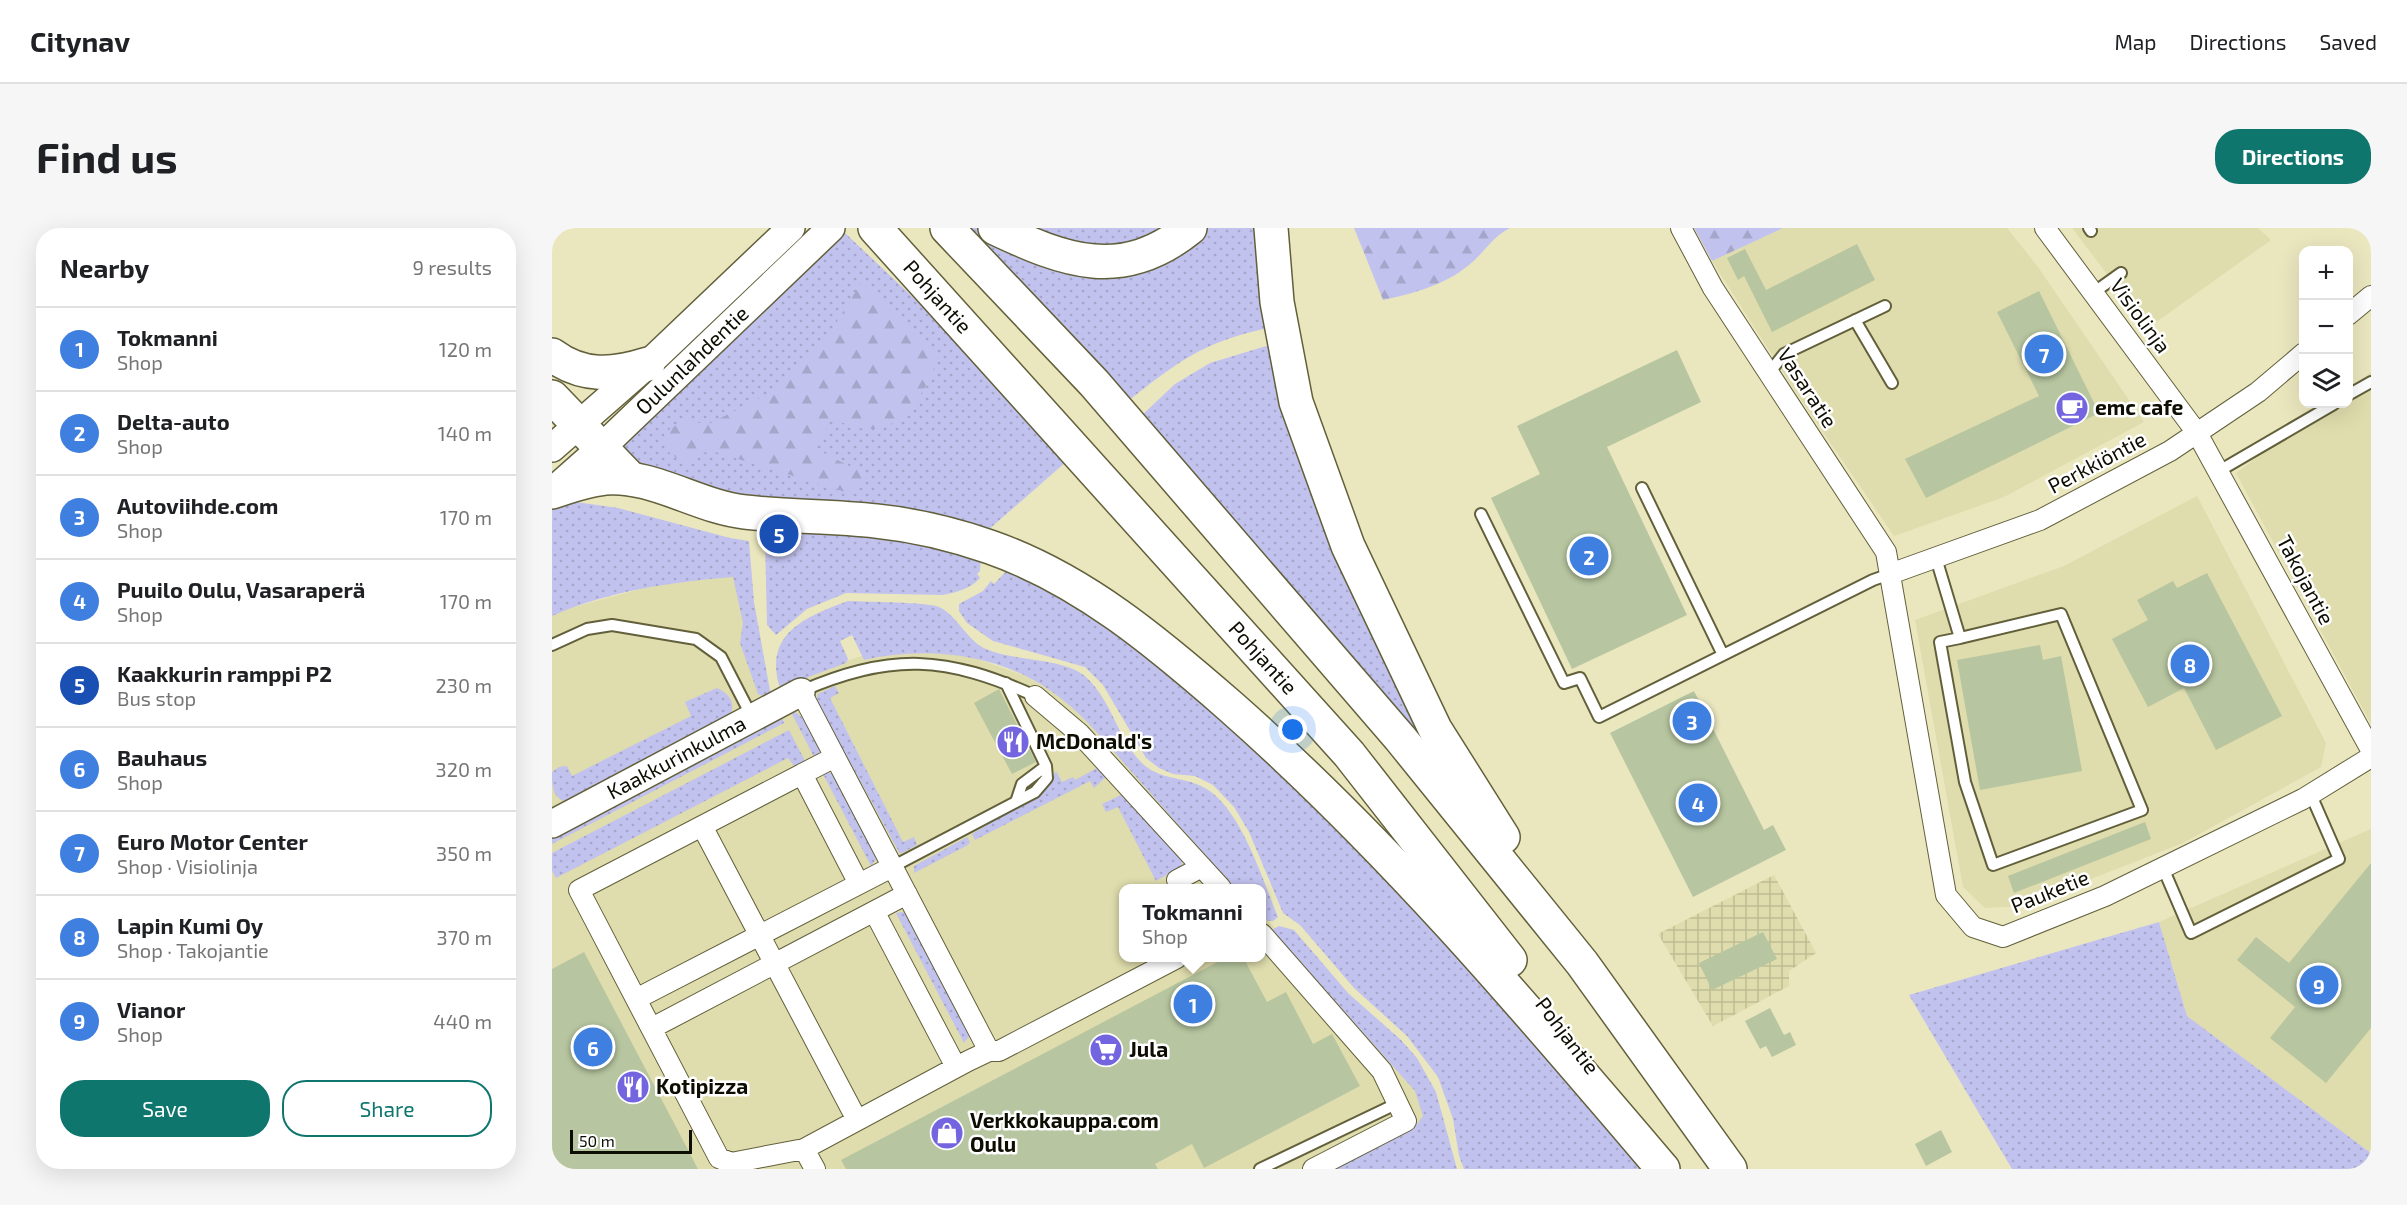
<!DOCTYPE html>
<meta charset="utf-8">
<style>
:root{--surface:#fff;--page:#f6f6f6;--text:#202124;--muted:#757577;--line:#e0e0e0;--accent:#0f766e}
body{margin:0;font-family:"Exo 2",sans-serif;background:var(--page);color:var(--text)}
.controls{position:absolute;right:18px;top:18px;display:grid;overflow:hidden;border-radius:12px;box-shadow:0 6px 24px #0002}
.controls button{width:54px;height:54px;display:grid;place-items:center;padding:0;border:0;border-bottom:2px solid var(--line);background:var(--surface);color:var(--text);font:30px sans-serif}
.scale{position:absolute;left:18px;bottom:15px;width:122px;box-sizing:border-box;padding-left:6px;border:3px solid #0e0d02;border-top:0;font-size:16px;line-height:21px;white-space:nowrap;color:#0e0d02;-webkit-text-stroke:4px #fff;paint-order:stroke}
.you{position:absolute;left:741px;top:502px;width:21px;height:21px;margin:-15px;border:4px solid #fff;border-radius:50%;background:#1a73e8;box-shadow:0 0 0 9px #1a73e833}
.badge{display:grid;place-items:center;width:39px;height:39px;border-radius:50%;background:var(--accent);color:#fff;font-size:20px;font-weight:700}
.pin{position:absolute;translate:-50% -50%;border:3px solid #fff;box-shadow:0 2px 6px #0006}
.popup{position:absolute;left:567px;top:656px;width:147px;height:78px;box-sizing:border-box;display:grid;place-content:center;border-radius:12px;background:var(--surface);filter:drop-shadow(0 2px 4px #0005);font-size:20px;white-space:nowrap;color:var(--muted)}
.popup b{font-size:22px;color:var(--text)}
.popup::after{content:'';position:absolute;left:50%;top:100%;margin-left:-12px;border:12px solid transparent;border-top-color:var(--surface)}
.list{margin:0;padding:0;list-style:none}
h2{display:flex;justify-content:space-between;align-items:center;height:78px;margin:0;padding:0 24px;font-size:26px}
h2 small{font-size:20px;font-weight:400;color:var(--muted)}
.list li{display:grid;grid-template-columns:39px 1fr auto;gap:18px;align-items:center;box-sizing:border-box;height:84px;padding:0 24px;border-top:2px solid var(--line)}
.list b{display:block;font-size:22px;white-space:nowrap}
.list p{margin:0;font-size:20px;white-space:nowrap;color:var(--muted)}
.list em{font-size:20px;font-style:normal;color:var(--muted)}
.actions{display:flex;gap:12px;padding:18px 24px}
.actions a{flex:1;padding:14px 0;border:2px solid var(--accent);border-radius:24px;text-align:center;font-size:21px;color:var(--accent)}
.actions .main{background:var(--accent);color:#fff}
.icon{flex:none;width:33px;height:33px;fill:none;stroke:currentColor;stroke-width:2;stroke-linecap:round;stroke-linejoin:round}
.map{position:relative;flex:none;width:1819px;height:941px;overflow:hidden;border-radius:24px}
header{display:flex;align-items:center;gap:36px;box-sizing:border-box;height:84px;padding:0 30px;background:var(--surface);border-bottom:2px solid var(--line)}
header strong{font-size:28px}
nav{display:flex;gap:33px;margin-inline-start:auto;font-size:21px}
.intro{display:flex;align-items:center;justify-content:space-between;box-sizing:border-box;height:144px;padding:0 36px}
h1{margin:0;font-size:42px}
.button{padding:15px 27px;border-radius:24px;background:var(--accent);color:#fff;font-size:21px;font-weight:700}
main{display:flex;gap:36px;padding:0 36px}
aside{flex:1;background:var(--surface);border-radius:24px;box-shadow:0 6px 24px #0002}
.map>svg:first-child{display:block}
.built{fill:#dfdcad}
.industrial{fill:url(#industrial-grid)}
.grass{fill:url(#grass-dots)}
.forest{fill:url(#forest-firs)}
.building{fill:#b7c6a0}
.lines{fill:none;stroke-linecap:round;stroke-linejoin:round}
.lane-casing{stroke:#62603b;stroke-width:14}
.street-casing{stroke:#62603b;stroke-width:22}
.secondary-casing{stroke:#62603b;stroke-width:30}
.highway-casing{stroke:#62603b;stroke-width:36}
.lane{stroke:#fff;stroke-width:10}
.street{stroke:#fff;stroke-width:20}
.secondary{stroke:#fff;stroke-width:27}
.highway{stroke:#fff;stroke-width:33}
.labels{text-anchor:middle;stroke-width:5;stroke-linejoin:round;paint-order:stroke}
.street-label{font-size:21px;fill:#0e0d02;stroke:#fff}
.poi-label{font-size:21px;font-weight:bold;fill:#0e0d02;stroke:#fff;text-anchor:start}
</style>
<header>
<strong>Citynav</strong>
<nav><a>Map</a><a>Directions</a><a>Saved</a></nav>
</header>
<div class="intro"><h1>Find us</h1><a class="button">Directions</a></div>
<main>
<aside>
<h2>Nearby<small>9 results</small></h2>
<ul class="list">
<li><span class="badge" style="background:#3f7fe0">1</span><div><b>Tokmanni</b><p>Shop</p></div><em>120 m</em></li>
<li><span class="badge" style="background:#3f7fe0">2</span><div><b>Delta-auto</b><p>Shop</p></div><em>140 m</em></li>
<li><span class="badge" style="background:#3f7fe0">3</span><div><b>Autoviihde.com</b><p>Shop</p></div><em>170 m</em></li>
<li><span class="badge" style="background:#3f7fe0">4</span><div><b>Puuilo Oulu, Vasaraperä</b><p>Shop</p></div><em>170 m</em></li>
<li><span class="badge" style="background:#1a4fb4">5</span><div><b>Kaakkurin ramppi P2</b><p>Bus stop</p></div><em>230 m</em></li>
<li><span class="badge" style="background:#3f7fe0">6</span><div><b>Bauhaus</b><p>Shop</p></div><em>320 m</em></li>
<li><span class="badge" style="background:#3f7fe0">7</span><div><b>Euro Motor Center</b><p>Shop · Visiolinja</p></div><em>350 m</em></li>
<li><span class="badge" style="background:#3f7fe0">8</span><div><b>Lapin Kumi Oy</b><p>Shop · Takojantie</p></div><em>370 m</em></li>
<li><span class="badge" style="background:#3f7fe0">9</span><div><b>Vianor</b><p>Shop</p></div><em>440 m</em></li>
</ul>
<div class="actions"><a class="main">Save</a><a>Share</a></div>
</aside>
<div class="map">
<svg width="1819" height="941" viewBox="0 0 1819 941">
<defs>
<pattern id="industrial-grid" width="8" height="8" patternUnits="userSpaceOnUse" patternTransform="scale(1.5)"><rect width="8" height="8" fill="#dfdcad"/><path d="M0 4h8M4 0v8" fill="none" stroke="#bebc93"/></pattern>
<pattern id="grass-dots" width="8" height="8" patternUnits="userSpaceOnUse" patternTransform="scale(1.5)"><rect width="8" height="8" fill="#c2c2ef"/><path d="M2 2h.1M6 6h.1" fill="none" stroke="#a6a6cb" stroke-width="1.8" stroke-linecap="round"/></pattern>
<pattern id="forest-firs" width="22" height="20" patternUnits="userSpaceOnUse" patternTransform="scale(1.5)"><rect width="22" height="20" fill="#c2c2ef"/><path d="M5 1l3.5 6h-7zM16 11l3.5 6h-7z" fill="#a6a6cb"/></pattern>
</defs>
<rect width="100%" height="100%" fill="#eae7bf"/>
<path class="built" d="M1231 0H1455L1486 39 1592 194 1452 269 1342 308 1245 166 1160 33Z
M1520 0H1706L1719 12 1596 100Z
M1819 144V496L1684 245 1777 176H1796L1797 161Z
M1645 268 1774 515 1769 539 1631 615 1470 678 1433 680 1411 659 1363 392 1512 338Z
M186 344 214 467 258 445 310 428 342 423 401 426 423 430 473 448 495 460 529 485 687 660H572V730H710V686L871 866 877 905 808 941H0V385L129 350Z
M1819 601V925L1635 788 1607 694Z"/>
<path class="industrial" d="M1222 647 1264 725 1237 743V758L1161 798 1106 706Z"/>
<path class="grass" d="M410 0H425L444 12 519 39 652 0H708L716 100C651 114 627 133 576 173Z
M471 0H616L573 17 536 19Z
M292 4 366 74 515 233 435 303 234 277 115 253 66 222Z
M721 116 903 558 589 188 623 156 658 135Z
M10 272 66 280 178 310 197 313 202 374 219 468 214 470 206 466 188 415 191 395 181 349C120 354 56 363 0 388V280Z
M283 299 429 325 428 343 425 346 428 350C418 361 405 364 391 367L294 365 255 381 224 407 215 397 213 310 240 312 245 302Z
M460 337 533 373 821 623 1090 941H912L907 928 901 891 886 849 855 808 802 760 748 697 731 685 697 604 682 579 661 557 643 548 621 546 607 540 594 530 551 457 533 439 441 413 415 395 407 383V376L431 363 439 353 442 356Z
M296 373C314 374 375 374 387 379 406 388 415 413 434 421 463 434 511 429 534 449 559 472 565 508 588 533 606 553 632 548 653 560 689 580 711 653 726 689L721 693 711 692 710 660H683C651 624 618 588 586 551 558 520 531 484 496 461 443 425 372 418 312 432L300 407 288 413 296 431 294 435 259 448 229 463C209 407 252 389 296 373Z
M283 458 287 465 278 470 351 614 362 609 365 617 348 626 264 472 266 466Z
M165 460C178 466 184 475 178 488L15 574C0 570 0 558 0 544L7 539 15 538 20 548 139 488 133 474Z
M238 482C255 488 261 505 269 521L263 531Z
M229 486 232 495 0 616V607Z
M237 502 254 535 243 539 236 530 4 650 0 643V625Z
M547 539 556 547 542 560 538 553 423 612 420 606 492 563 504 543 510 554 521 549 523 552Z
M275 544 282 546 325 630 319 638 271 546Z
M569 567 630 631V638L604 653 566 579 554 584 550 576Z
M415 609 418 614 416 617 362 645V638Z
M351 684 355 685 418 807 412 815 344 685Z
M1607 694 1635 788 1819 925V941H1460L1357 767Z
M727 698 742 702 796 765 849 812 865 830 884 864 905 941H779L865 896 871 888 863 863 720 702Z"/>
<path class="forest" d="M802 0H958C940 9 932 25 917 37 893 57 860 66 831 72Z
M1142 0H1231L1160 33Z
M311 52 387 126C377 158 354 203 315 201 303 200 290 194 279 191L264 221 313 246 300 266 157 222 133 236 115 223 112 205 131 193 157 196 227 160 270 117Z"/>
<path class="building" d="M1305 16 1323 52 1220 104 1192 48 1186 52 1175 30 1193 21 1214 62Z
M1487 63 1547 185 1374 270 1353 231 1487 168 1445 84Z
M1125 122 1149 174 1055 219 1135 387 1020 441 939 270 988 246 965 198Z
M1655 345 1730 488 1664 522 1632 460 1596 479 1560 411 1596 392 1585 372 1621 353 1625 360Z
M1488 417 1491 432 1509 428 1530 543 1428 562 1405 432Z
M447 461 484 534 460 546 422 475Z
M1142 463 1212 602 1221 597 1234 622 1141 669 1058 505Z
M1593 594 1599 611 1462 665 1456 648Z
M1819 635V800L1774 855 1718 810 1743 779 1685 732 1704 709 1737 735Z
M1211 704 1225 731 1160 762 1147 735Z
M32 724 123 897 146 941H0V741Z
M675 729H691L715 774 734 764 761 816 780 806 808 858 652 940 640 916 603 936 606 941H294L289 932Z
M1218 780 1232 807 1238 804 1244 817 1220 829 1214 818 1208 821 1193 793Z
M1389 902 1400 924 1374 938 1363 916Z"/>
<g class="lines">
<defs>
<path id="lane" d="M1537 0 1539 3
M1541 65 1569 45
M1303 92 1340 155
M1217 145 1232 126 1333 78
M1796 167 1819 154
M1667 243 1782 176
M1090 260 1171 427
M929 286 1012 455 1028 450 1047 489 1321 352 1338 346
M1384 330 1408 410 1509 386 1590 582 1441 637 1413 554 1388 414 1408 410
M0 417 35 401 60 397 144 411 169 429 200 489
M250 463C339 424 395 428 483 468
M464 574 470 556 494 538
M340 639 483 564 495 550 494 538 454 455
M1611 640 1639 705 1787 631 1759 567
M708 941 846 875"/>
<path id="street" d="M1129 0 1161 60 1334 324 1394 667 1421 699 1451 709 1553 668 1751 571 1819 529
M1493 0 1645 205 1819 522
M1796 87 1819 68
M1338 346 1488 292 1618 223 1706 164 1752 125
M249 464 437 823
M483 468 528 506 669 660
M283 529 250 546 307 656
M250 546 27 662 167 930 179 935 252 921 416 833 437 823H447L625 730
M150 598 305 892
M629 660 625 652 650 639
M323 685 404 839
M710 706 830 843 854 893 761 941
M84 771 340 639
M100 800 355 666
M252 921 263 941"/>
<g id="secondary">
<path d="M0 220 96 136 239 0"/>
<path id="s1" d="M3 261 48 221 279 0"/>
<path id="s2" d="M0 596 249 464"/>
</g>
<g id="highway">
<path id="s3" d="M323 0 797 526 958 732"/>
<path d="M395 0 542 155 848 510 1030 735 1178 941"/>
<path d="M443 0C513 33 570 55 638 0"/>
<path d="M719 0 725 74 744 174 796 318 883 501 951 609"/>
<path d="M0 127C31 150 61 147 96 136"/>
<path d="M0 169 79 251"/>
<path d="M0 264C17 258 35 252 53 250 101 246 146 279 193 284 236 289 280 288 324 293 363 297 401 306 438 319 530 351 606 415 678 478 837 618 974 780 1111 941"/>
</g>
</defs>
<use href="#lane" class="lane-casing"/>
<use href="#street" class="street-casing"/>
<use href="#secondary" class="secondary-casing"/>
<use href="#highway" class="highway-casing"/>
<use href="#lane" class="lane"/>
<use href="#street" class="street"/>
<use href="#secondary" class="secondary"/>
<use href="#highway" class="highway"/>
</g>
<defs>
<symbol id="cafe-disc" viewBox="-11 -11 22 22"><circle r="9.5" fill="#7364df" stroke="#fff"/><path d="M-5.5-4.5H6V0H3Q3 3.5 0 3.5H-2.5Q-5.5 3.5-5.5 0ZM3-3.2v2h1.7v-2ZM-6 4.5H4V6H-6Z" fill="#fff"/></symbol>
<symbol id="restaurant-disc" viewBox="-11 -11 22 22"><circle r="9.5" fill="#7364df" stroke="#fff"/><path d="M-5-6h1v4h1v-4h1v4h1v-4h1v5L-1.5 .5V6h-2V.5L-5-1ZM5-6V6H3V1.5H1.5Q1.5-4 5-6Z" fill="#fff"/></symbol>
<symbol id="supermarket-disc" viewBox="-11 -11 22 22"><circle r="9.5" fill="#7364df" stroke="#fff"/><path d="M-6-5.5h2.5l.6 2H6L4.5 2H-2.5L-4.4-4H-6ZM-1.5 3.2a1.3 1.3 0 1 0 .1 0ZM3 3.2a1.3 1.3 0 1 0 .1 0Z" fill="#fff"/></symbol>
<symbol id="shop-disc" viewBox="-11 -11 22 22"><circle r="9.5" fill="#7364df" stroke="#fff"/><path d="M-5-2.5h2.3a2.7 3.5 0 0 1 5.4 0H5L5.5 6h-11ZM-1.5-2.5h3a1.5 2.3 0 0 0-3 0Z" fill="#fff"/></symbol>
</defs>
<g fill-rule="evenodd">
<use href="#cafe-disc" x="1501" y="161" width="38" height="38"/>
<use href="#restaurant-disc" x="442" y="495" width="38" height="38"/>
<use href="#supermarket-disc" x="535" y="803" width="38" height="38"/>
<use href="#restaurant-disc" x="62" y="840" width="38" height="38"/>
<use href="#shop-disc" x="376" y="886" width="38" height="38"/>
</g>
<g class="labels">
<g class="street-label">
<text dy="7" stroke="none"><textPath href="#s3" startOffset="93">Pohjantie</textPath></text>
<text transform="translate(1588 88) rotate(54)" y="7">Visiolinja</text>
<text dy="7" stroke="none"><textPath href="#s1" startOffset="188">Oulunlahdentie</textPath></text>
<text transform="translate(1255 160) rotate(57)" y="7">Vasaratie</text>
<text transform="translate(1545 235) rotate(-28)" y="7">Perkkiöntie</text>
<text transform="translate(1753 352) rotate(62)" y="7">Takojantie</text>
<text dy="7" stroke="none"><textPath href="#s3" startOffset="579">Pohjantie</textPath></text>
<text dy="7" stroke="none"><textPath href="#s2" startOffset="141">Kaakkurinkulma</textPath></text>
<text transform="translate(1498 664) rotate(-22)" y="7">Pauketie</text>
<text transform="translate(1015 808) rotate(53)" y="7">Pohjantie</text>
</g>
<g class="poi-label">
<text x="1543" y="187">emc cafe</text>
<text x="484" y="521">McDonald's</text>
<text x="577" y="829">Jula</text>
<text x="104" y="866">Kotipizza</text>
<text x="418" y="900">Verkkokauppa.com<tspan x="418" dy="24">Oulu</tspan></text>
</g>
</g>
</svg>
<div class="controls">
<button>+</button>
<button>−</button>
<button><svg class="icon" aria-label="layers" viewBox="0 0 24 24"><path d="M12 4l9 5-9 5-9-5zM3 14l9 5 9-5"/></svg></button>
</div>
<div class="scale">50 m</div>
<div class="you"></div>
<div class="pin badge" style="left:641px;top:776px;background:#3f7fe0">1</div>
<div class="popup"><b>Tokmanni</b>Shop</div>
<div class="pin badge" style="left:1037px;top:328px;background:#3f7fe0">2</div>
<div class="pin badge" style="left:1140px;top:493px;background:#3f7fe0">3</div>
<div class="pin badge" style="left:1146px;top:575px;background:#3f7fe0">4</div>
<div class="pin badge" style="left:227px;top:306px;background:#1a4fb4">5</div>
<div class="pin badge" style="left:41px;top:819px;background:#3f7fe0">6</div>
<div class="pin badge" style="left:1492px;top:126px;background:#3f7fe0">7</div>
<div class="pin badge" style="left:1638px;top:436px;background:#3f7fe0">8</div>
<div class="pin badge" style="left:1767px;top:757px;background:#3f7fe0">9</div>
</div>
</main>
